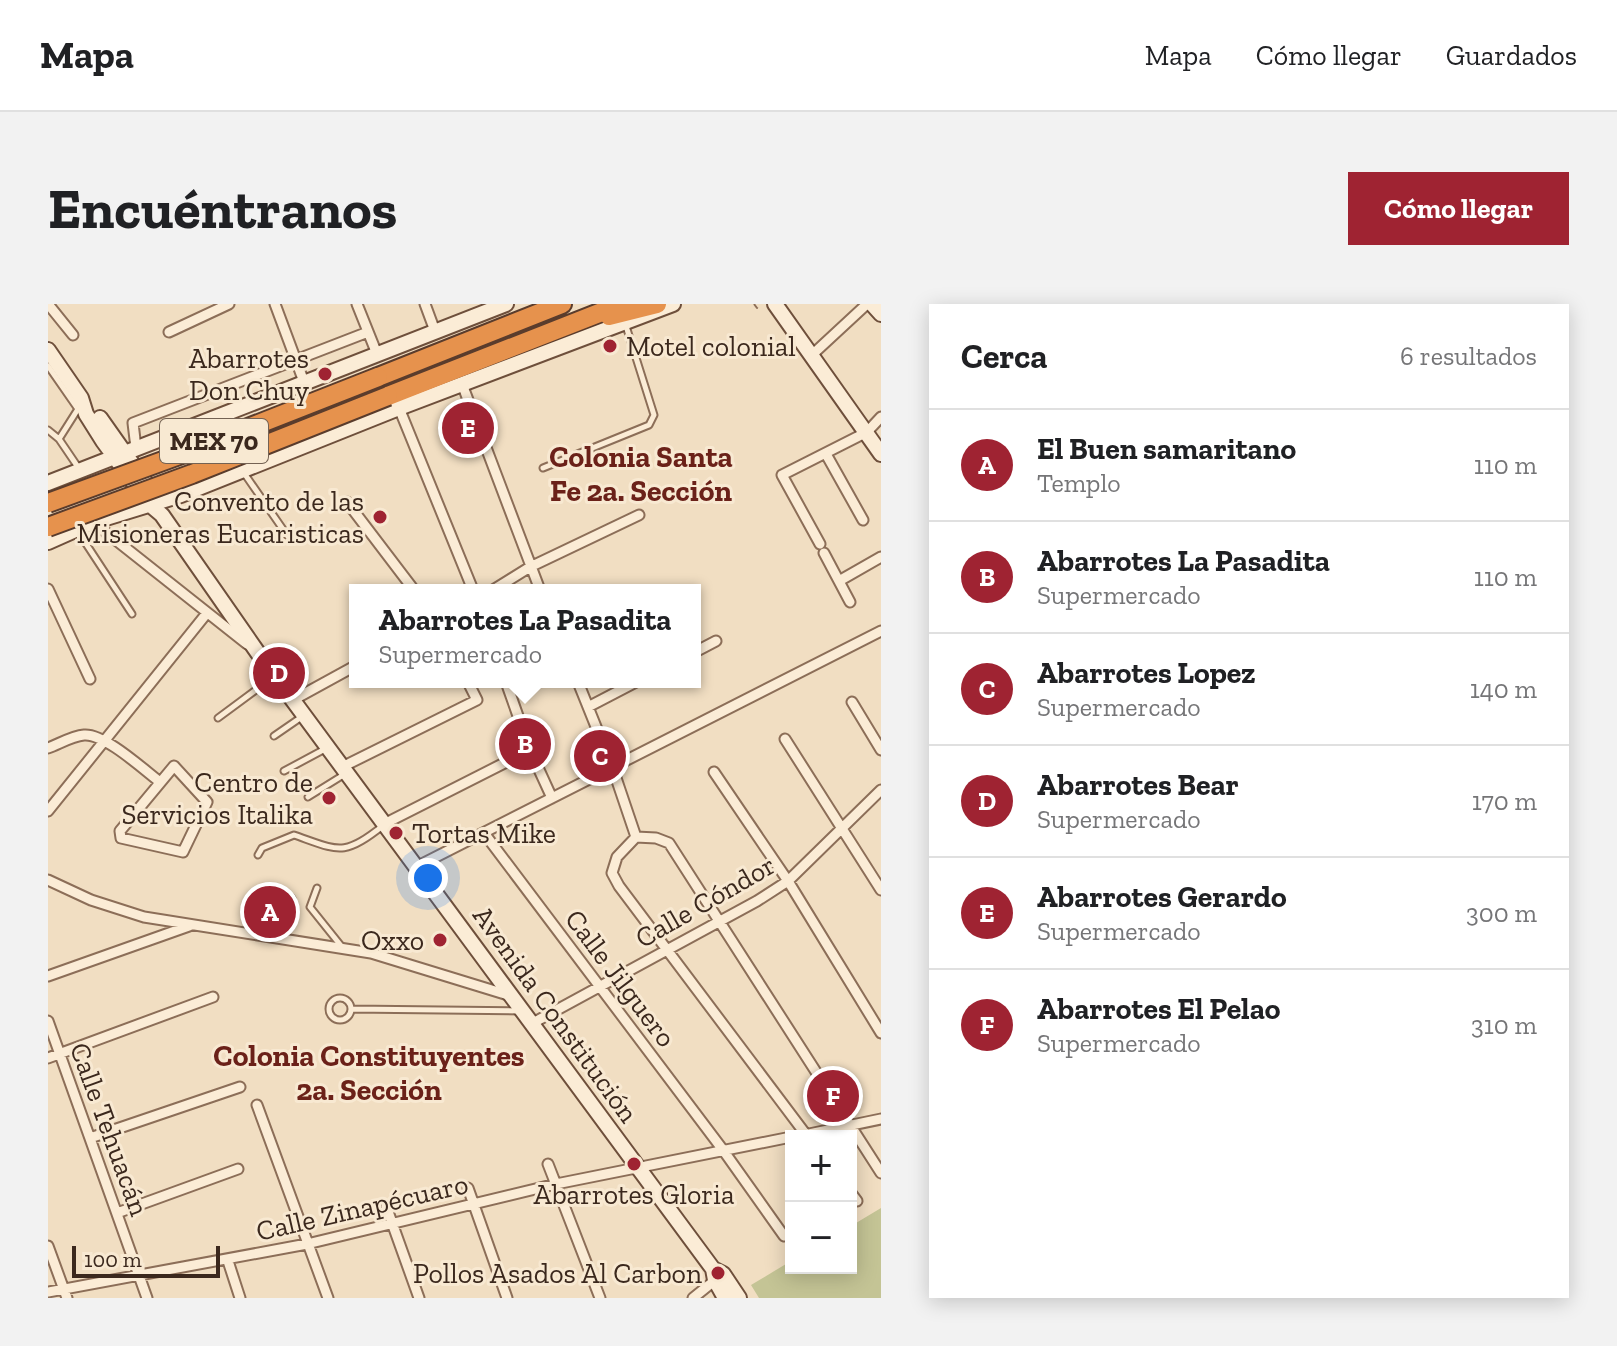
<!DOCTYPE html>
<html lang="es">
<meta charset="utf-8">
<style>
:root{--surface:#fff;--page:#f2f2f2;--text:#202124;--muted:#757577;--line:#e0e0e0;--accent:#9f2332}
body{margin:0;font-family:"Zilla Slab",serif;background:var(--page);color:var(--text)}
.controls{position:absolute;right:24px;bottom:24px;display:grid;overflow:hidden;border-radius:0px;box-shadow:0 4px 20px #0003}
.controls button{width:72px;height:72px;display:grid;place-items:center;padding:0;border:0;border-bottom:2px solid var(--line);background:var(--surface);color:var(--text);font:40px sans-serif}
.scale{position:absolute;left:24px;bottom:20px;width:148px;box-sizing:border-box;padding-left:8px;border:4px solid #3b281d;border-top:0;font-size:22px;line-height:28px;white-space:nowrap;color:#3b281d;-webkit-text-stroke:6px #f8e9d2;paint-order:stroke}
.you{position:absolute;left:380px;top:574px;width:28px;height:28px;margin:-20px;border:6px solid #fff;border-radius:50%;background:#1a73e8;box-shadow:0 0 0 12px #1a73e833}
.badge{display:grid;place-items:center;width:52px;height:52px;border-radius:50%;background:var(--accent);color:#fff;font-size:26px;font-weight:700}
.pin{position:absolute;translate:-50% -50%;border:4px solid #fff;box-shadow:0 2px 8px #0006}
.popup{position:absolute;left:301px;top:280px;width:352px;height:104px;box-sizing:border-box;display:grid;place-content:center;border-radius:0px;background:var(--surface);filter:drop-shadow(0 2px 6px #0005);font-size:26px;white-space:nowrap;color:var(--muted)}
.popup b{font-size:30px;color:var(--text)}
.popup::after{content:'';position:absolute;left:50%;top:100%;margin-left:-16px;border:16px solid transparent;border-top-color:var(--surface)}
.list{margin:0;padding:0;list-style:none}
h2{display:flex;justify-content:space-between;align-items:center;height:104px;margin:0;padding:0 32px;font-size:34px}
h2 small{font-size:26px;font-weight:400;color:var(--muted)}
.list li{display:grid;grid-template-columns:52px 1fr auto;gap:24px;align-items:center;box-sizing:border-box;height:112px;padding:0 32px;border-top:2px solid var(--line)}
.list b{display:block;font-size:30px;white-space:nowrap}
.list p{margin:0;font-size:26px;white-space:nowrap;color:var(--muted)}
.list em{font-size:26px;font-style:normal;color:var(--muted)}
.map{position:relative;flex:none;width:833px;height:994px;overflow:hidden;border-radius:0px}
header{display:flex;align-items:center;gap:48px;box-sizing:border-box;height:112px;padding:0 40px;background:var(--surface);border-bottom:2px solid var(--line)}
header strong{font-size:38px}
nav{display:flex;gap:44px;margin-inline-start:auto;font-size:28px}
.intro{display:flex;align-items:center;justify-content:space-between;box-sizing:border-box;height:192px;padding:0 48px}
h1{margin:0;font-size:56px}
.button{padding:20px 36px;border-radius:0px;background:var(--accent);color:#fff;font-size:28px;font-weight:700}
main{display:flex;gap:48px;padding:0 48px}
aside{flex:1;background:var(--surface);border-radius:0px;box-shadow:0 4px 20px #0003}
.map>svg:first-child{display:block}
.cemetery{fill:#c4c495}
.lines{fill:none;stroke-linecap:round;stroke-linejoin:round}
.lane-casing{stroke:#8c6e58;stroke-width:9}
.street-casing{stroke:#8c6e58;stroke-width:13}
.secondary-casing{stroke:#6e4f3b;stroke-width:18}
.highway-casing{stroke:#5a3c2c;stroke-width:22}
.path{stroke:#8c6e58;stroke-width:2;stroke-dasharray:6 4;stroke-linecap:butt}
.lane{stroke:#fbecd6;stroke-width:5}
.street{stroke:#fbecd6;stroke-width:9}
.secondary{stroke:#fbecd6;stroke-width:14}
.highway{stroke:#e6924d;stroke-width:18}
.highway-bridge-casing{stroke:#5a3c2c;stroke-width:22;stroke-linecap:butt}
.highway-bridge{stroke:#e6924d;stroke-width:18}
.poi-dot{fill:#9f2332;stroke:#f8e9d2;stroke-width:3}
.labels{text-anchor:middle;stroke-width:6;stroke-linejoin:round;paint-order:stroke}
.shield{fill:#f8e9d2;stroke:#746253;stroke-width:2}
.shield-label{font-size:26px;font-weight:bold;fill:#3b281d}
.poi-label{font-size:28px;fill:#3b281d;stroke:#f8e9d2;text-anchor:end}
.street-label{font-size:28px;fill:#3b281d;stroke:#f8e9d2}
.neighbourhood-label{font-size:30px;font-weight:bold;fill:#6b2119;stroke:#f8e9d2}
</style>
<header>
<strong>Mapa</strong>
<nav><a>Mapa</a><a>Cómo llegar</a><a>Guardados</a></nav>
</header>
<div class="intro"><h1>Encuéntranos</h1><a class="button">Cómo llegar</a></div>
<main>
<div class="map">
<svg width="833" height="994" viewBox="0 0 833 994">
<rect width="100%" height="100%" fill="#f1dec2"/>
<path class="cemetery" d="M833 904V994H711L703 981 743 957V964H803V922Z"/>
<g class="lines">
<defs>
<path id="lane" d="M0 62 30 105 11 135
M0 126 11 135 32 166
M495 164 601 121 606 111 578 22
M196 169 241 234
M29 226 84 310
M170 414 224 374
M226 432 255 412
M236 467 277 445
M260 493 297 470
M210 551 214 544 246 531C292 547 295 553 336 521
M269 584 262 603 294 643
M281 705a11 11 0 1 1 22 0a11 11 0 1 1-22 0Z
M303 705 473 707"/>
<path id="street" d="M0 0 25 31
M227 0 256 78
M309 0 329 50
M377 0 387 27
M121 28 181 0
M765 50 819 0
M414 80 492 286
M351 104 425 286
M88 144 85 119 320 28
M778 150 815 216
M299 198 366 286
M45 218 199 340
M772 240 734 171 819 128 833 113
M776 249 802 298
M791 277 833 253
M0 285 42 375
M445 286 482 263 591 211
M647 348 668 337
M458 378 482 446 504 494
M530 378 565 465 588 533
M245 396 307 362
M804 398 833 446
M540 403 588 378
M737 435 833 586
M0 444C11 440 24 432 36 431 56 429 95 465 112 478
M126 462 159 498 135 548 73 534 72 527Z
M294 463 429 396 420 378
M666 468 740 577 833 729
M0 507 159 309
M336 520 482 446
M436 529 675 846 736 932
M368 563 833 327
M0 576 43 596 96 613 323 649 460 691
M228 633 242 595
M0 672 141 622
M0 717 99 994
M483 720 709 597 740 577 833 486
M0 754 165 693
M209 801 280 994
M756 831 833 815
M759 832 571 582 564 569 569 553 588 533 608 534 621 539 833 869
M42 834 192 783
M500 860 552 994
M420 884 459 994
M803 889 809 897
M338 902 371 994
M69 909 190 865
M0 942 19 994
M180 957 192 994
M0 988 259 940 508 880 743 833
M645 994 671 973"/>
<path id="secondary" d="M727 0 833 150
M824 0 833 10
M0 46 33 94 38 110 55 137 101 200 114 211 210 349 665 965 667 976 677 994
M52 114 107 192
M0 179 458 0
M0 238 45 218 133 191 351 104 625 0
M665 965 675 970 691 994"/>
<path id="highway" d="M561 12 609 0
M330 73 514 0
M340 92 574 0"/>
</defs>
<use href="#lane" class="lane-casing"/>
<use href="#street" class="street-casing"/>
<use href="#secondary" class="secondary-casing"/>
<use href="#highway" class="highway-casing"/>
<path class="path" d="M706 0 709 4 711 0"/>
<use href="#lane" class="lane"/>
<use href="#street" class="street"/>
<use href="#secondary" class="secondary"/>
<use href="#highway" class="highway"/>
<defs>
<path id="highway-bridge" d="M0 199 134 150 330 73
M0 223 144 170 340 92"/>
</defs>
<use href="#highway-bridge" class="highway-bridge-casing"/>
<use href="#highway-bridge" class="highway-bridge"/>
</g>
<g class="poi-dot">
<circle cx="562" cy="42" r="8"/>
<circle cx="277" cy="70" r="8"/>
<circle cx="332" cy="213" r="8"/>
<circle cx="281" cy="494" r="8"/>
<circle cx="348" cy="529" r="8"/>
<circle cx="392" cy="636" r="8"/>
<circle cx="586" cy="860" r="8"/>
<circle cx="670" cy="969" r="8"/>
</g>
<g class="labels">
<rect class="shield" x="112" y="115" width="108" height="44" rx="6"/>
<g class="shield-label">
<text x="166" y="146">MEX 70</text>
</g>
<g class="poi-label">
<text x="578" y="52" text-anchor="start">Motel colonial</text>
<text x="261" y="64">Abarrotes<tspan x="261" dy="32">Don Chuy</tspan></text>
<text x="316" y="207">Convento de las<tspan x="316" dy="32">Misioneras Eucaristicas</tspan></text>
<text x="265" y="488">Centro de<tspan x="265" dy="32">Servicios Italika</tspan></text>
<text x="364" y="539" text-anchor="start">Tortas Mike</text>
<text x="376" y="646">Oxxo</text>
<text x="586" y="900" text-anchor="middle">Abarrotes Gloria</text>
<text x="654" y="979">Pollos Asados Al Carbon</text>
</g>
<g class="street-label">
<text transform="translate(657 597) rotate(-30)" y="10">Calle Cóndor</text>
<text transform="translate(573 674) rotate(53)" y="10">Calle Jilguero</text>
<text transform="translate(508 710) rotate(54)" y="10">Avenida Constitución</text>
<text transform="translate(62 825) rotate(70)" y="10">Calle Tehuacán</text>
<text transform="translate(314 903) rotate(-13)" y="10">Calle Zinapécuaro</text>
</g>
<g class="neighbourhood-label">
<text x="593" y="163">Colonia Santa<tspan x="593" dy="34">Fe 2a. Sección</tspan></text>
<text x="321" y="762">Colonia Constituyentes<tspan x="321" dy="34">2a. Sección</tspan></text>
</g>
</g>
</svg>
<div class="controls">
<button>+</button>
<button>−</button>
</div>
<div class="scale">100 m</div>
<div class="you"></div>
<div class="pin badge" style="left:222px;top:608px">A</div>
<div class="pin badge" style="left:477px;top:440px">B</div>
<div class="popup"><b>Abarrotes La Pasadita</b>Supermercado</div>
<div class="pin badge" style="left:552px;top:452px">C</div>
<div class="pin badge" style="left:231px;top:369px">D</div>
<div class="pin badge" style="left:420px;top:124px">E</div>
<div class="pin badge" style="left:785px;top:792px">F</div>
</div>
<aside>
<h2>Cerca<small>6 resultados</small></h2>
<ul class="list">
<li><span class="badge">A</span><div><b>El Buen samaritano</b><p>Templo</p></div><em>110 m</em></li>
<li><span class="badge">B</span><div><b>Abarrotes La Pasadita</b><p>Supermercado</p></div><em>110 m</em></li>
<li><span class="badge">C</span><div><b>Abarrotes Lopez</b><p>Supermercado</p></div><em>140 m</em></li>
<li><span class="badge">D</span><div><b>Abarrotes Bear</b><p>Supermercado</p></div><em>170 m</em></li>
<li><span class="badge">E</span><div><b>Abarrotes Gerardo</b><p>Supermercado</p></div><em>300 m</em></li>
<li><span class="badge">F</span><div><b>Abarrotes El Pelao</b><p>Supermercado</p></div><em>310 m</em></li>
</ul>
</aside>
</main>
